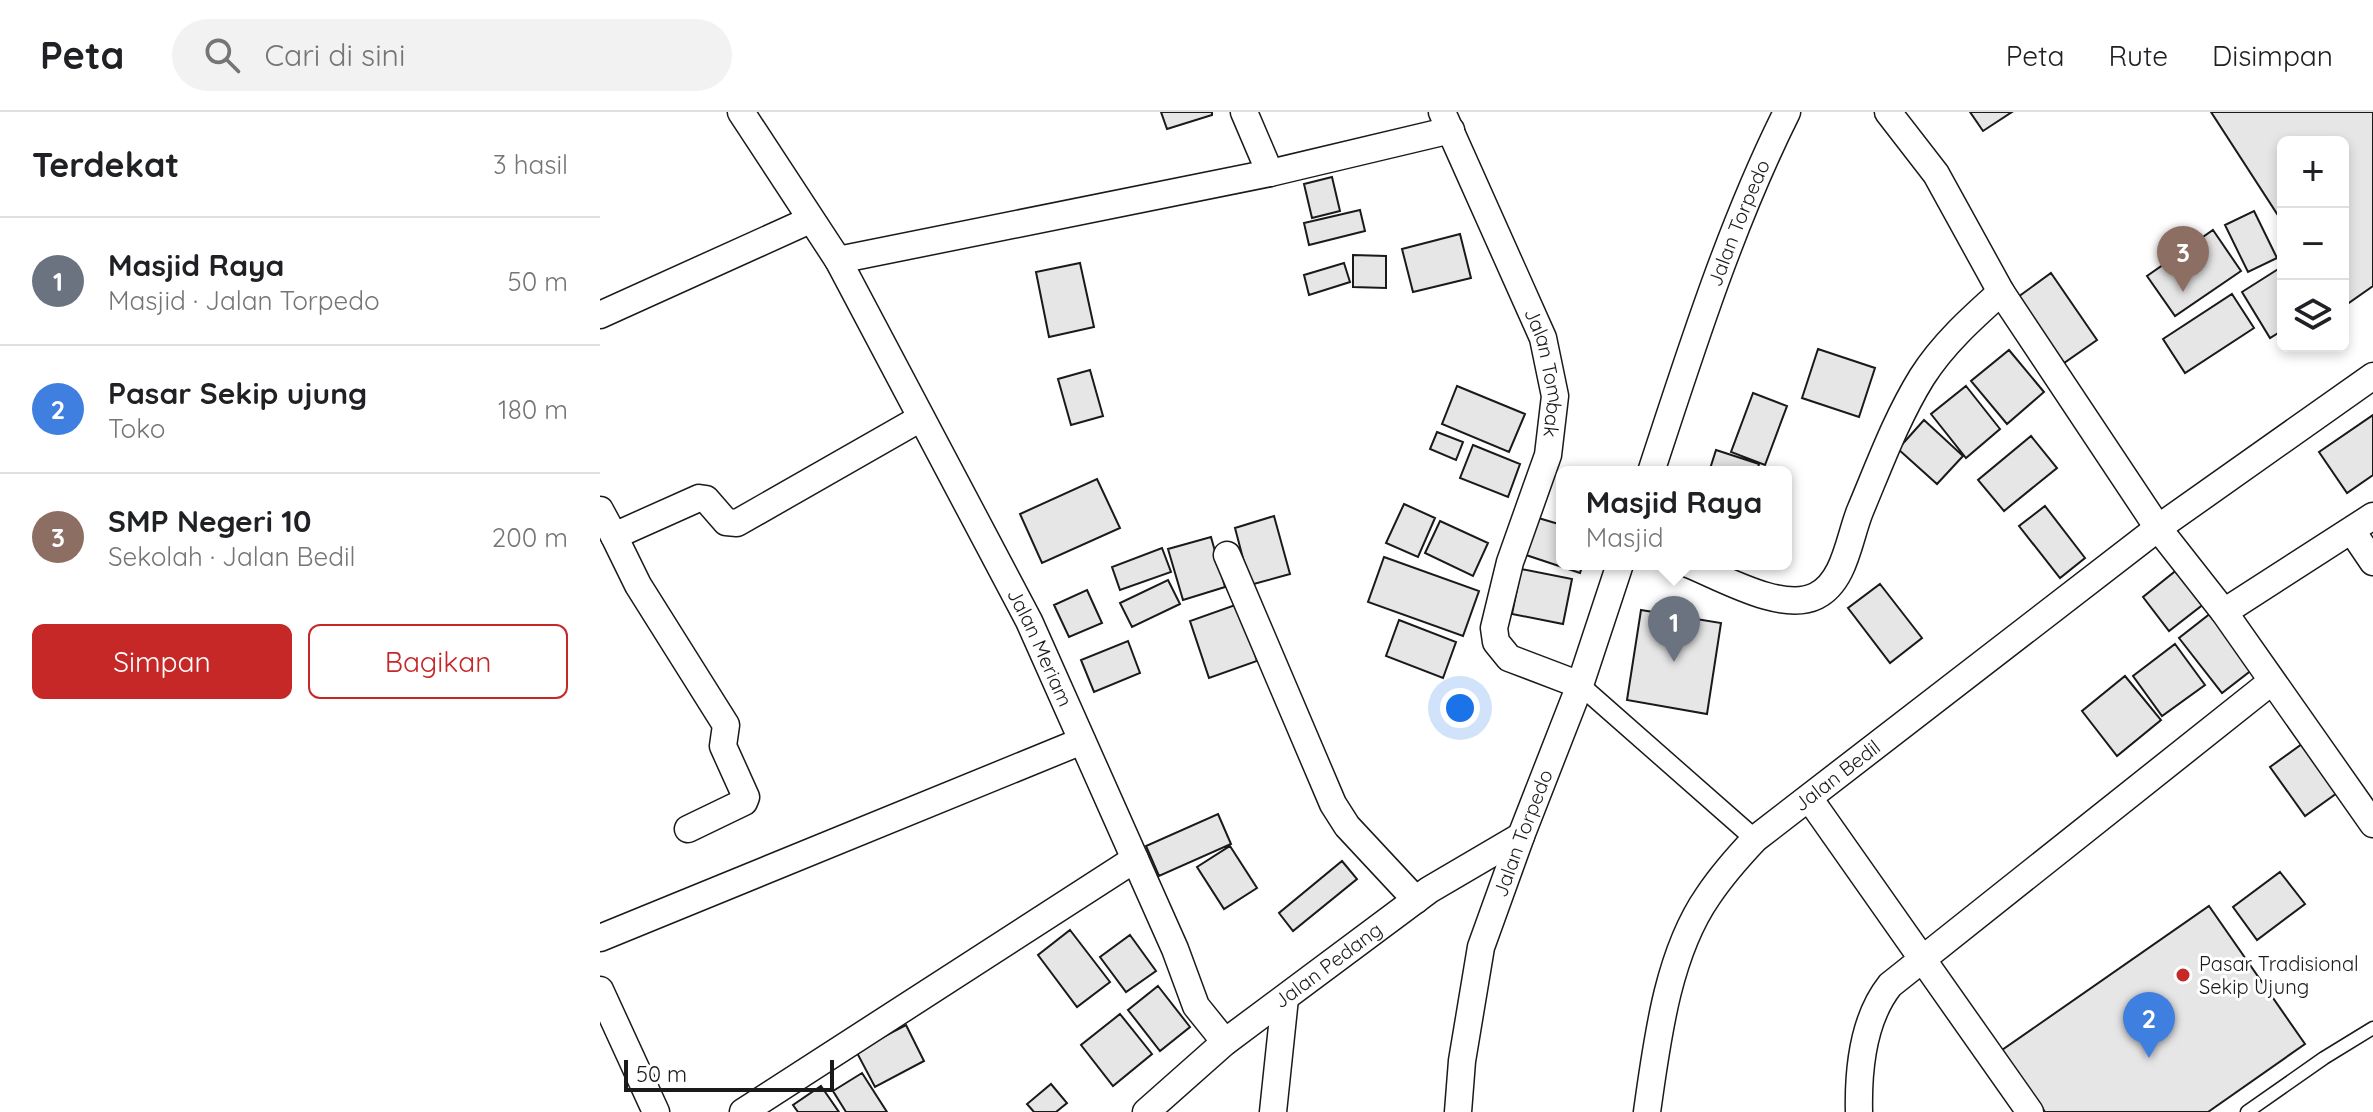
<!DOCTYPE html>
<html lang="id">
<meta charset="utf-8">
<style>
:root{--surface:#fff;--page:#f2f2f2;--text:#202124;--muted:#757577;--line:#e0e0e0;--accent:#c62828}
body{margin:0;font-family:Quicksand,sans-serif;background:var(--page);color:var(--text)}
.controls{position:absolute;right:24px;top:24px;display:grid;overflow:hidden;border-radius:12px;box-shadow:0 4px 12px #0003}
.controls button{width:72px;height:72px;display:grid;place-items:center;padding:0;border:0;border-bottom:2px solid var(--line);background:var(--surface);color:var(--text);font:40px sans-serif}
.scale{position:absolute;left:24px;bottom:20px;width:210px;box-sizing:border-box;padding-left:8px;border:4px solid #1a1a1a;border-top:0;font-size:22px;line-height:28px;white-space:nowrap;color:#1a1a1a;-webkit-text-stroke:6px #fff;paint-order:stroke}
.you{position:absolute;left:860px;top:596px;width:28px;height:28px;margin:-20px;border:6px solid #fff;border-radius:50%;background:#1a73e8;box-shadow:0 0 0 12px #1a73e833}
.badge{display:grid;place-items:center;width:52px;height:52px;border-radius:50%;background:var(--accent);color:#fff;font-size:26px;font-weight:700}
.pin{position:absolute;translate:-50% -66px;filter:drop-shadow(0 2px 4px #0008)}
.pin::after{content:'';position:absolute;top:42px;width:28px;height:24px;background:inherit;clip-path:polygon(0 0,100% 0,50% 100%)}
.popup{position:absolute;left:956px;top:354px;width:236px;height:104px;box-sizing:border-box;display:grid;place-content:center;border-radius:12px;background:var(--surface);filter:drop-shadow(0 2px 6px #0005);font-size:26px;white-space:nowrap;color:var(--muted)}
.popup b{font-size:30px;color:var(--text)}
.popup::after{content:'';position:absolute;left:50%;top:100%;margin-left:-16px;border:16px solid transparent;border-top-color:var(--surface)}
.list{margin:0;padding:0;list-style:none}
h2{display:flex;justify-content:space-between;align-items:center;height:104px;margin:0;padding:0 32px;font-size:34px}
h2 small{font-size:26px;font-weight:400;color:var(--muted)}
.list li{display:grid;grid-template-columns:52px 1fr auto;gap:24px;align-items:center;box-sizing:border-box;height:128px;padding:0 32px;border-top:2px solid var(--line)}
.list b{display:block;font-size:30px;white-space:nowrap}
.list p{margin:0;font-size:26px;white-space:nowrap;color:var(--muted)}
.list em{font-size:26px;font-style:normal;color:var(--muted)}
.actions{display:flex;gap:16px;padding:24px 32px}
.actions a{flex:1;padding:18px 0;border:2px solid var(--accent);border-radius:12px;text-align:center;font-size:28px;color:var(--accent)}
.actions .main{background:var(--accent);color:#fff}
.icon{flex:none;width:44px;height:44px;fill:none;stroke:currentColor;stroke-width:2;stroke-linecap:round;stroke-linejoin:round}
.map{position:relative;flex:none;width:1773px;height:1000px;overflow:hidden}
header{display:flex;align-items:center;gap:48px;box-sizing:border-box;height:112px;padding:0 40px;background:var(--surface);border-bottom:2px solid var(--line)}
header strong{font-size:38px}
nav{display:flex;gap:44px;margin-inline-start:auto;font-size:28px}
.search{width:560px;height:72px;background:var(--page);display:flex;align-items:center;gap:20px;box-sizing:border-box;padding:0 28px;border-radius:44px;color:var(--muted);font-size:30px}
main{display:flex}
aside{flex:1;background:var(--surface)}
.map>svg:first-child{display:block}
.building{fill:#e6e6e6;stroke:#1a1a1a;stroke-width:2}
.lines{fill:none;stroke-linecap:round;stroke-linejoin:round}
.service-casing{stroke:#1a1a1a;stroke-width:15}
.pedestrian-casing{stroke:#1a1a1a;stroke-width:21}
.minor-casing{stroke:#1a1a1a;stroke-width:29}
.service{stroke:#fff;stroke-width:12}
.pedestrian{stroke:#fff;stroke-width:18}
.minor{stroke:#fff;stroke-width:26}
.poi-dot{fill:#c62828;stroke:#fff;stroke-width:3}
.labels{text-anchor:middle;stroke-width:6;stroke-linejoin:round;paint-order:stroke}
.street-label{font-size:20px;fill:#1a1a1a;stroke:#fff}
.poi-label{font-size:20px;fill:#1a1a1a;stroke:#fff;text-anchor:start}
</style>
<header>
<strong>Peta</strong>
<div class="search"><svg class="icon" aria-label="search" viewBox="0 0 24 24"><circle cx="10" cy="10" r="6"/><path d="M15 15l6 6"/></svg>Cari di sini</div>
<nav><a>Peta</a><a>Rute</a><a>Disimpan</a></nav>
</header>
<main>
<aside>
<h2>Terdekat<small>3 hasil</small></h2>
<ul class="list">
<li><span class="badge" style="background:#6b7280">1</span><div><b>Masjid Raya</b><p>Masjid · Jalan Torpedo</p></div><em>50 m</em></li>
<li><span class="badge" style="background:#3f7fe0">2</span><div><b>Pasar Sekip ujung</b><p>Toko</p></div><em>180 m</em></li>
<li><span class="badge" style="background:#8d6e63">3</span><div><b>SMP Negeri 10</b><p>Sekolah · Jalan Bedil</p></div><em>200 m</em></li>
</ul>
<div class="actions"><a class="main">Simpan</a><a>Bagikan</a></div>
</aside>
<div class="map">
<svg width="1773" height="1000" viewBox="0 0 1773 1000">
<rect width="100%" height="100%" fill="#fff"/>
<path class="building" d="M561 0H612V3L567 17Z
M1370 0H1412L1383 19Z
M1611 0H1773V174L1743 195V30H1683V111Z
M732 65 740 99 712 106 704 72Z
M760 98 765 119 709 133 704 111Z
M1654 99 1677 146 1648 160 1625 113Z
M1613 118 1641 159 1575 204 1547 164Z
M860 122 871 166 813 180 802 137Z
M753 143 786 144V176L753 175Z
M480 151 494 215 449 225 436 160Z
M744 151 750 170 709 183 704 163Z
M1683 154V218L1670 226 1642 180Z
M1451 161 1497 228 1464 251 1418 185Z
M1632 182 1654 216 1585 261 1563 227Z
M1218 237 1275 256 1259 305 1202 286Z
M1409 238 1444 280 1407 312 1371 269Z
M490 258 503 304 471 313 458 267Z
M857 274 925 302 909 340 842 312Z
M1366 274 1400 317 1366 346 1331 302Z
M1153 281 1187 294 1165 353 1131 340Z
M1773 303V363L1747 381 1719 340Z
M1324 308 1363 344 1337 372 1298 337Z
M837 320 863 330 856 348 830 337Z
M1431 324 1457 356 1404 399 1378 368Z
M873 333 920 352 908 385 860 366Z
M1116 338 1159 352 1157 360H1109Z
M497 367 520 416 442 451 420 402Z
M804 392 835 406 818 445 786 431Z
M1445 394 1485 446 1460 466 1419 414Z
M674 404 690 462 650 473 635 416Z
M935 405 962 413V452H983L980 461 923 442Z
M840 409 888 431 873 464 825 441Z
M611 425 625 475 583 488 568 437Z
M562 436 571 460 520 478 512 455Z
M784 445 879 479 863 524 768 490Z
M921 457 972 467 963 512 912 502Z
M1578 457 1605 491 1569 519 1543 485Z
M568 468 580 492 532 515 520 491Z
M1280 472 1322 526 1290 551 1248 496Z
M487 478 502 511 469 525 454 493Z
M638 492 657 549 609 566 590 509Z
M1041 498 1121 511 1107 602 1027 588Z
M1611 501 1653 557 1622 581 1579 526Z
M799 508 856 530 843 566 786 544Z
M528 529 540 561 494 580 481 548Z
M1575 532 1605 573 1562 604 1533 564Z
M1525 564 1561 608 1517 644 1482 599Z
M1702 632 1737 681 1705 704 1670 655Z
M618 702 631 732 559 764 546 734Z
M630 734 657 776 624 797 597 755Z
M742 749 757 767 693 819 679 801Z
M1680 760 1705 792 1657 828 1633 795Z
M1609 794 1705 932 1608 1000H1445L1402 938Z
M470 818 510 870 477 895 438 843Z
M530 823 556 859 526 880 500 845Z
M558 874 590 915 560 939 528 898Z
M520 902 552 942 513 974 481 933Z
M306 913 324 949 275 975 256 939Z
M262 961 287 1000H246L233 979Z
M451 972 467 991 456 1000H434L427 992Z
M221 974 239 1000H198L193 993Z"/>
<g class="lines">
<defs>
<path id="service" d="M1647 1000 1724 946 1773 916"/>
<path id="pedestrian" d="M980 573 1155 727"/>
<g id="minor">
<path id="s1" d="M141 0 238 148 429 509 575 837 596 894 625 930"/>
<path d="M644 0 670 61"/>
<path id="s2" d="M842 0 943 226 955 284 948 343 910 450 894 516 896 530 909 546 980 573"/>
<path d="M1288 0 1336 62 1401 180 1558 416 1624 500 1773 712"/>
<path d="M238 148 670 61 851 18"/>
<path d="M0 203 210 108"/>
<path id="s3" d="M1051 360C1091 239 1130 114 1187 0"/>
<path d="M0 398 14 424 99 386 106 387 126 410 137 411 321 306"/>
<path d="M1752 419 1773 450"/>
<path d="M14 424 38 473 126 613 123 634 146 685 144 690 88 717"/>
<path d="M627 443 733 692 747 714 816 788"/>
<path d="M1088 452C1121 465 1182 501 1216 484 1245 470 1249 426 1260 399 1279 354 1296 307 1322 265 1343 232 1372 206 1401 180"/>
<path d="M1624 500 1773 404"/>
<path d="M1209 686 1430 1000"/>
<path d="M0 826 482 629"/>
<path d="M0 878 56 1000"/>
<path d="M143 1000 535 747"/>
<path id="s4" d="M546 1000 625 930 829 778 921 724"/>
<path d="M673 1000 685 886"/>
<path id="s5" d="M858 1000 862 949 881 835 921 724 980 573 1020 452"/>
<path id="s6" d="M1047 1000C1057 930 1067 843 1108 784 1122 763 1138 745 1155 727L1558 416 1773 264"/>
<path d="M1259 1000C1258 957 1263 907 1290 873L1671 570"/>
</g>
</defs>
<use href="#service" class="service-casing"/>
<use href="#pedestrian" class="pedestrian-casing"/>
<use href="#minor" class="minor-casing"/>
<use href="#service" class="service"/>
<use href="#pedestrian" class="pedestrian"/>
<use href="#minor" class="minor"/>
</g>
<circle class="poi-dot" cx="1583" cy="863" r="8"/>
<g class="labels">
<g class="street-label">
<text dy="7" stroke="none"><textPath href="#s3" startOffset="264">Jalan Torpedo</textPath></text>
<text dy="7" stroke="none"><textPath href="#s2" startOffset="282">Jalan Tombak</textPath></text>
<text dy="7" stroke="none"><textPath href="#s1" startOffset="614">Jalan Meriam</textPath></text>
<text dy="7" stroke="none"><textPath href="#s6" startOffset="404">Jalan Bedil</textPath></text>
<text dy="7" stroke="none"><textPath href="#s5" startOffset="288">Jalan Torpedo</textPath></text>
<text dy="7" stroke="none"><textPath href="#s4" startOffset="234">Jalan Pedang</textPath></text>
</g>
<g class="poi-label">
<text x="1599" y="859">Pasar Tradisional<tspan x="1599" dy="23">Sekip Ujung</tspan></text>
</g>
</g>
</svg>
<div class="controls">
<button>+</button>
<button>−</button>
<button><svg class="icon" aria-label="layers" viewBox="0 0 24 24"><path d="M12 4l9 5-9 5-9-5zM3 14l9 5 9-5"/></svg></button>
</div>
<div class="scale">50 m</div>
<div class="you"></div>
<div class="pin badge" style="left:1074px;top:550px;background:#6b7280">1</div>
<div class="popup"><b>Masjid Raya</b>Masjid</div>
<div class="pin badge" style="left:1549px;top:946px;background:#3f7fe0">2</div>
<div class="pin badge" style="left:1583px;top:180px;background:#8d6e63">3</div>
</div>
</main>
